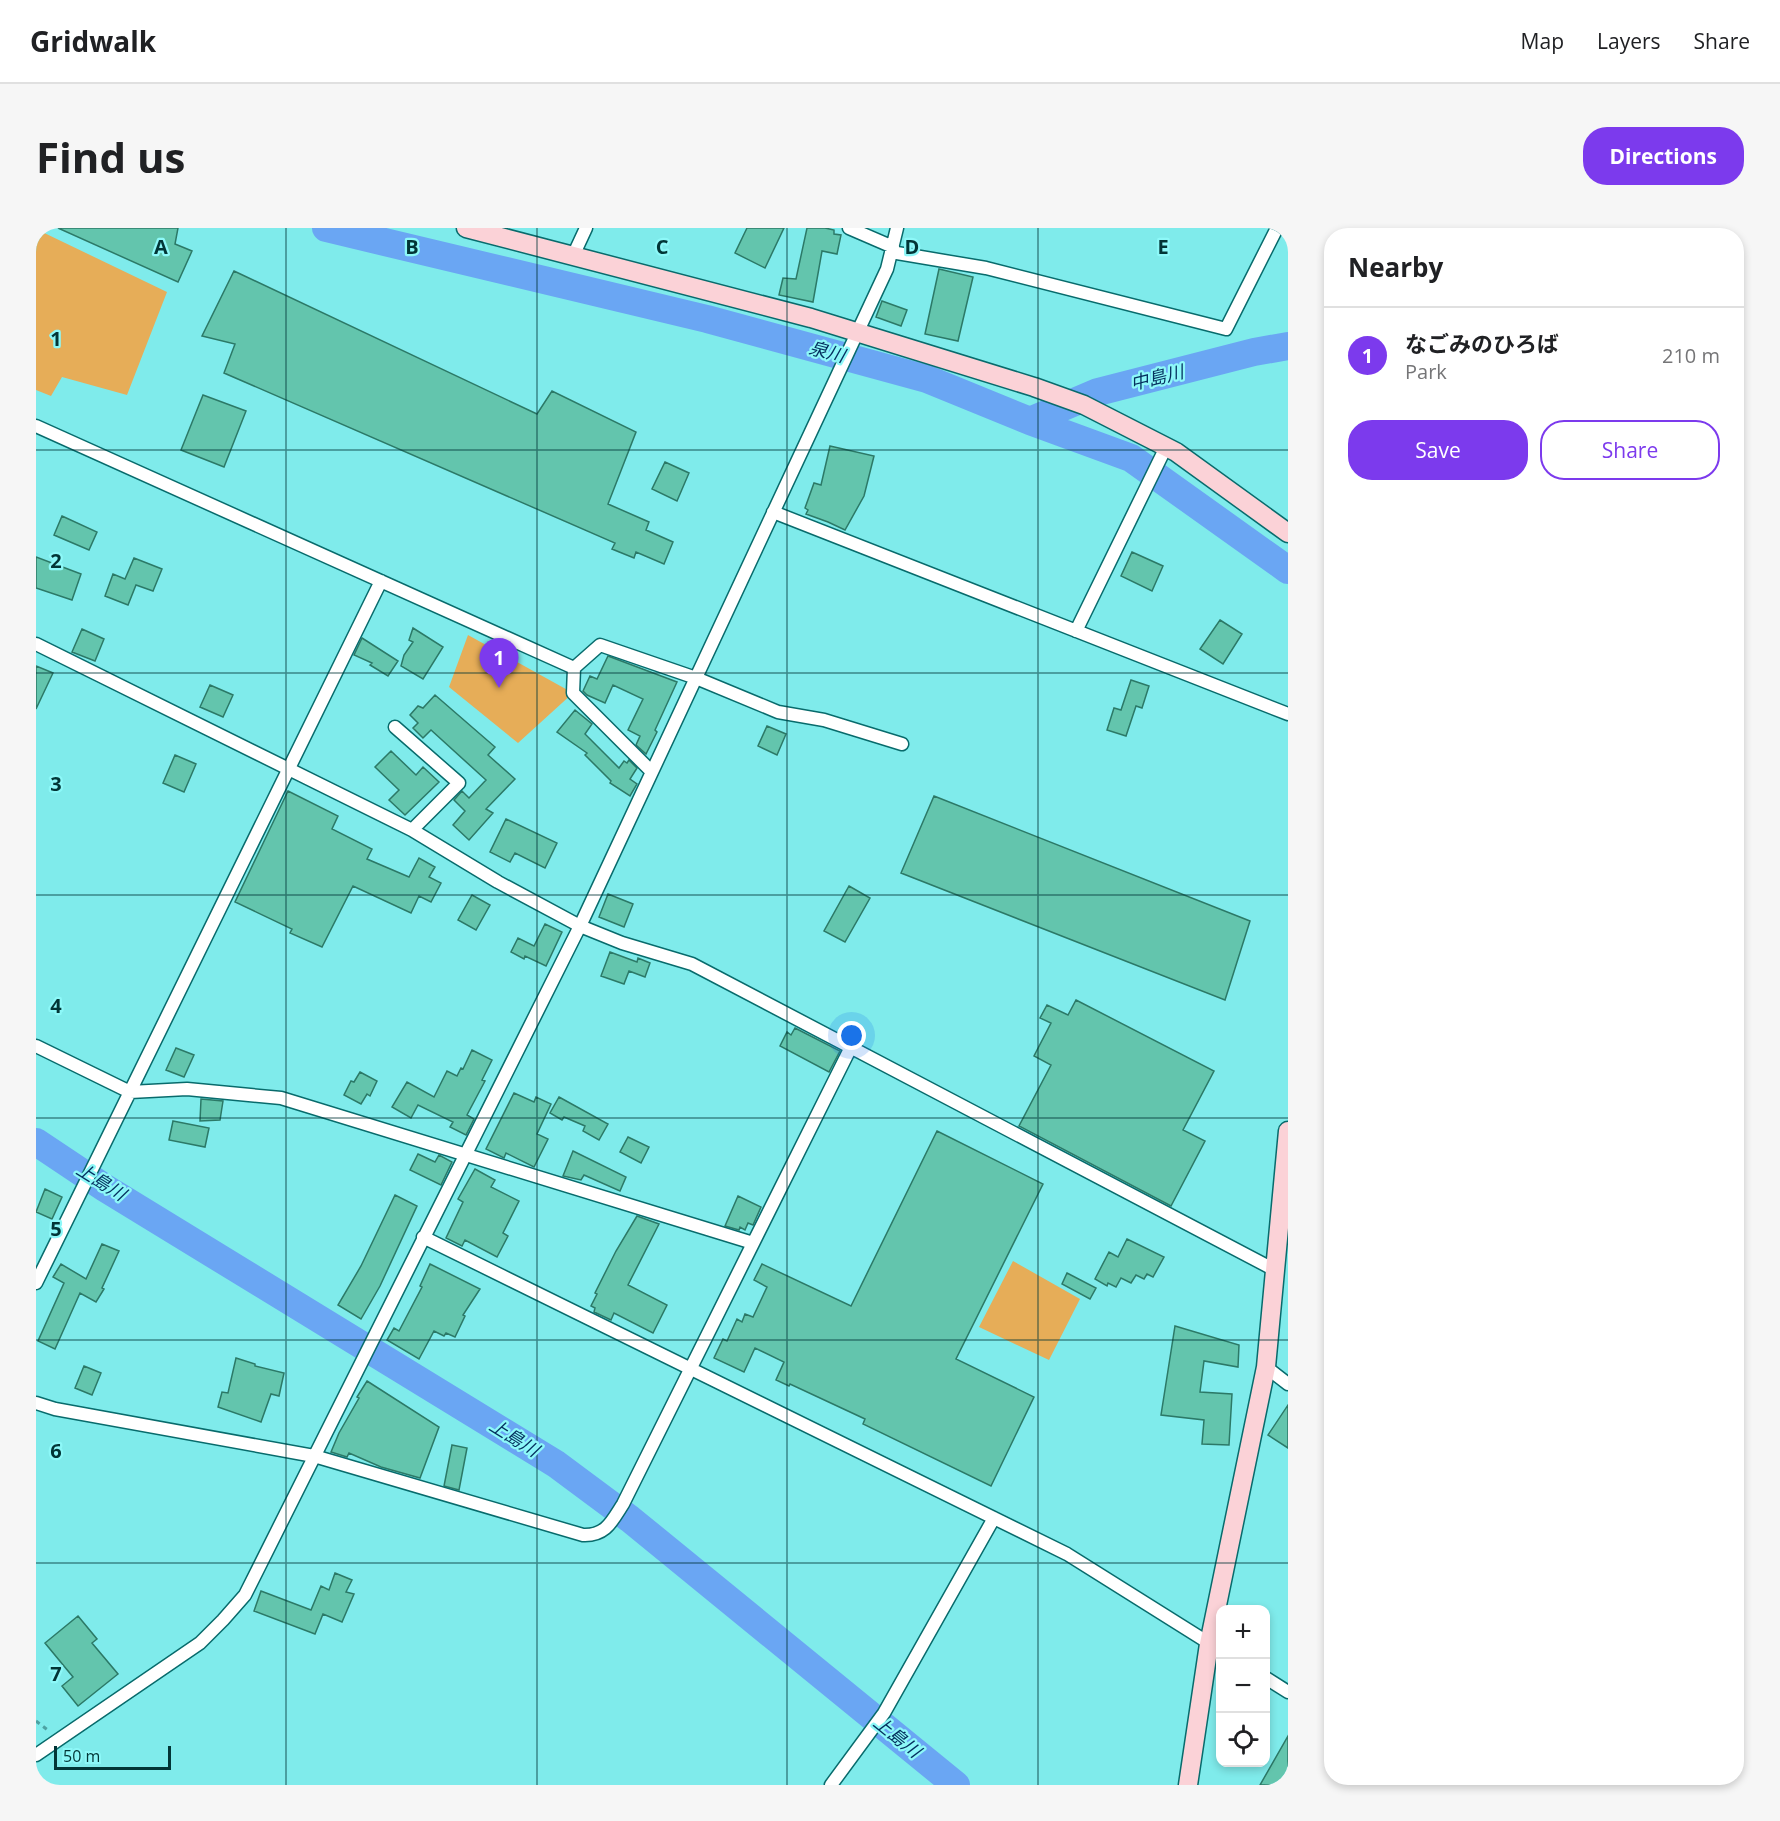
<!DOCTYPE html>
<meta charset="utf-8">
<style>
:root{--surface:#fff;--page:#f6f6f6;--text:#202124;--muted:#757577;--line:#e0e0e0;--accent:#7c3aed}
body{margin:0;font-family:"Open Sans","Noto Sans JP",sans-serif;background:var(--page);color:var(--text)}
.controls{position:absolute;right:18px;bottom:18px;display:grid;overflow:hidden;border-radius:12px;box-shadow:0 3px 9px #0003}
.controls button{width:54px;height:54px;display:grid;place-items:center;padding:0;border:0;border-bottom:2px solid var(--line);background:var(--surface);color:var(--text);font:30px sans-serif}
.scale{position:absolute;left:18px;bottom:15px;width:117px;box-sizing:border-box;padding-left:6px;border:3px solid #023536;border-top:0;font-size:16px;line-height:21px;white-space:nowrap;color:#023536;-webkit-text-stroke:4px #8df8f8;paint-order:stroke}
.you{position:absolute;left:816px;top:808px;width:21px;height:21px;margin:-15px;border:4px solid #fff;border-radius:50%;background:#1a73e8;box-shadow:0 0 0 9px #1a73e833}
.badge{display:grid;place-items:center;width:39px;height:39px;border-radius:50%;background:var(--accent);color:#fff;font-size:20px;font-weight:700}
.pin{position:absolute;translate:-50% -50px;filter:drop-shadow(0 2px 3px #0008)}
.pin::after{content:'';position:absolute;top:32px;width:21px;height:18px;background:inherit;clip-path:polygon(0 0,100% 0,50% 100%)}
.list{margin:0;padding:0;list-style:none}
h2{display:flex;justify-content:space-between;align-items:center;height:78px;margin:0;padding:0 24px;font-size:26px}
h2 small{font-size:20px;font-weight:400;color:var(--muted)}
.list li{display:grid;grid-template-columns:39px 1fr auto;gap:18px;align-items:center;box-sizing:border-box;height:96px;padding:0 24px;border-top:2px solid var(--line)}
.list b{display:block;font-size:22px;white-space:nowrap}
.list p{margin:0;font-size:20px;white-space:nowrap;color:var(--muted)}
.list em{font-size:20px;font-style:normal;color:var(--muted)}
.actions{display:flex;gap:12px;padding:18px 24px}
.actions a{flex:1;padding:14px 0;border:2px solid var(--accent);border-radius:24px;text-align:center;font-size:21px;color:var(--accent)}
.actions .main{background:var(--accent);color:#fff}
.icon{flex:none;width:33px;height:33px;fill:none;stroke:currentColor;stroke-width:2;stroke-linecap:round;stroke-linejoin:round}
.map{position:relative;flex:none;width:1252px;height:1557px;overflow:hidden;border-radius:24px}
header{display:flex;align-items:center;gap:36px;box-sizing:border-box;height:84px;padding:0 30px;background:var(--surface);border-bottom:2px solid var(--line)}
header strong{font-size:28px}
nav{display:flex;gap:33px;margin-inline-start:auto;font-size:21px}
.intro{display:flex;align-items:center;justify-content:space-between;box-sizing:border-box;height:144px;padding:0 36px}
h1{margin:0;font-size:42px}
.button{padding:15px 27px;border-radius:24px;background:var(--accent);color:#fff;font-size:21px;font-weight:700}
main{display:flex;gap:36px;padding:0 36px}
aside{flex:1;background:var(--surface);border-radius:24px;box-shadow:0 3px 9px #0003}
.map>svg:first-child{display:block}
.green{fill:#e6ad58}
.lines{fill:none;stroke-linecap:round;stroke-linejoin:round}
.river{stroke:#6aa6f3;stroke-width:28}
.building{fill:#63c5ad;stroke:#2c7967;stroke-width:1.5}
.street-casing{stroke:#086b6c;stroke-width:15}
.secondary-casing{stroke:#086b6c;stroke-width:21}
.path{stroke:#4da2a3;stroke-width:3;stroke-dasharray:4.5 4.5;stroke-linecap:butt}
.street{stroke:#fff;stroke-width:12}
.secondary{stroke:#fbd2d7;stroke-width:18}
.grid{fill:none;stroke:#023536;stroke-width:1.5;stroke-opacity:0.55}
.labels{text-anchor:middle;stroke-width:4.5;stroke-linejoin:round;paint-order:stroke}
.water-label{font-size:18px;font-style:italic;fill:#042f5e;stroke:#8df8f8}
.grid-label{font-size:20px;text-anchor:middle;font-weight:bold;fill:#023536;stroke:#8df8f8;stroke-width:4.5;stroke-linejoin:round;paint-order:stroke}
</style>
<header>
<strong>Gridwalk</strong>
<nav><a>Map</a><a>Layers</a><a>Share</a></nav>
</header>
<div class="intro"><h1>Find us</h1><a class="button">Directions</a></div>
<main>
<div class="map">
<svg width="1252" height="1557" viewBox="0 0 1252 1557">
<rect width="100%" height="100%" fill="#7febeb"/>
<path class="green" d="M0 1 131 64 91 167 26 149 15 168 0 162Z
M432 407 537 465 482 515 413 459Z
M977 1033 1044 1071 1013 1132 943 1099Z"/>
<g class="lines">
<path class="river" d="M290 0 671 91 891 151 994 193 1095 230 1252 342
M994 193 1062 164 1218 124 1252 118
M0 914 69 960 520 1236 594 1291 920 1557"/>
</g>
<path class="building" d="M22 0H142L139 16 156 23 142 54Z
M711 0H748L729 40 699 25Z
M771 0H789L798 2V6L805 7 801 26 786 23 777 74 743 67 747 50 760 51Z
M903 41 937 49 922 113 889 106Z
M198 43 501 186 516 163 600 204 572 276 613 294 610 302 637 314 628 336 600 324 598 330 576 321 579 315 188 145 199 116 166 108Z
M846 73 871 82 865 98 840 89Z
M167 167 210 183 188 239 145 222Z
M794 218 838 228 828 268 809 302 792 294 770 286 772 282 769 280 778 255 785 257Z
M629 234 653 245 641 273 616 261Z
M26 288 61 304 53 322 18 307Z
M1096 324 1127 338 1116 363 1085 348Z
M0 329 45 346 36 372 0 360Z
M98 330 126 341 117 363 100 357 92 377 69 368 77 346 89 351Z
M1184 392 1206 406 1187 436 1164 421Z
M377 400 407 419 387 451 365 438 368 427 377 414 373 412Z
M46 401 68 411 59 433 36 424Z
M326 410 362 433 352 448 334 437 336 435 318 427Z
M572 428 641 454 619 502 621 504 610 526 600 517 604 508 592 502 607 471 577 457 569 475 551 467 547 463 554 448 561 451Z
M0 438 17 445 0 481Z
M1095 452 1113 458 1106 480 1100 478 1090 508 1071 502 1078 480 1085 482Z
M174 457 197 467 187 489 164 479Z
M399 467 459 519 452 527 479 551 450 581 457 585 433 612 417 597 429 583 418 572 426 563 433 570 450 552 395 502 387 510 377 500 382 495 374 487 382 478 387 480Z
M539 482 556 496 549 506 583 540 588 533 591 535 593 532 601 540 594 551 601 556 594 568 574 555 575 553 549 527 551 525 521 504Z
M731 498 750 506 741 527 722 518Z
M355 523 380 547 387 539 403 554 369 587 353 572 363 562 339 539Z
M139 527 160 536 148 564 127 555Z
M252 563 302 588 296 601 336 621 331 631 373 649 383 630 399 639 393 649 405 655 395 674 383 668 375 685 317 658 286 719 254 705 256 701 199 674Z
M898 568 1214 693 1189 772 865 645Z
M470 591 521 615 509 640 479 625 474 634 454 624Z
M813 658 834 670 809 714 788 703Z
M572 666 597 676 588 699 563 689Z
M436 667 454 677 440 702 422 692Z
M509 696 526 704 510 738 489 728 488 731 475 724 482 710 498 718Z
M574 724 601 734 602 730 614 735 609 749 593 743 588 756 565 748Z
M1040 772 1178 843 1147 902 1169 913 1135 978 983 898 1015 837 998 828 1015 795 1004 790 1011 777 1032 787Z
M759 800 804 823 793 844 744 818 751 804 755 807Z
M140 820 158 827 148 849 130 842Z
M436 822 456 832 446 852 449 853 431 887 438 891 430 907 414 899 417 894 382 877 375 890 356 879 371 854 398 869 411 843 421 848 425 840 427 841Z
M324 844 341 853 334 868 331 866 325 876 308 867 315 853 318 854Z
M478 865 498 874 500 869 515 876 501 906 512 911 498 939 470 925 468 930 450 921Z
M523 869 572 896 563 912 547 903 549 898 528 889 526 892 514 885Z
M165 871 187 873 184 892 164 893Z
M137 893 173 900 169 919 133 912Z
M901 903 1007 956 920 1131 998 1169 955 1258 827 1196 829 1191 754 1156 753 1158 740 1152 748 1134 719 1120 708 1144 678 1130 687 1111 691 1113 701 1091 706 1094 709 1086 717 1089 731 1059 718 1052 726 1036 815 1078Z
M592 909 613 919 605 935 584 924Z
M537 923 590 949 584 963 548 947 545 952 527 948Z
M382 926 399 934 403 927 416 934 405 957 374 942Z
M439 941 459 952 455 959 483 973 467 1005 472 1008 461 1029 429 1012 426 1018 410 1010 427 974 422 971Z
M9 961 26 969 16 991 0 984Z
M359 967 381 978 344 1058 325 1091 302 1077 325 1038Z
M702 968 725 979 717 997 712 995 709 1002 704 999 703 1002 689 998Z
M601 988 623 996 592 1057 631 1077 617 1105 578 1085 575 1092 558 1084 559 1080 555 1078 561 1066 559 1065 580 1023Z
M1091 1011 1128 1029 1117 1049 1111 1046 1108 1051 1100 1047 1095 1055 1085 1050 1080 1059 1072 1055 1071 1058 1059 1051 1073 1024 1082 1029Z
M66 1016 83 1023 66 1060 68 1061 60 1074 44 1065 19 1121 2 1113 28 1055 17 1049 25 1036 50 1051Z
M394 1036 444 1061 427 1087 429 1088 419 1109 410 1105 408 1108 398 1103 383 1131 351 1112 358 1100 363 1103 386 1059 384 1058Z
M1031 1045 1060 1060 1054 1071 1026 1056Z
M1139 1098 1203 1117 1202 1139 1168 1133 1164 1164 1196 1166 1193 1217 1166 1216 1168 1192 1125 1187Z
M200 1130 219 1136V1138L248 1145 243 1168 235 1166 225 1194 182 1179 186 1164 192 1165Z
M48 1138 65 1145 56 1167 39 1160Z
M331 1153 403 1199 384 1250 345 1239 313 1225 311 1229 295 1224 303 1205 323 1170 321 1169Z
M1252 1177V1220L1232 1207Z
M416 1217 431 1220 423 1262 408 1258Z
M299 1345 316 1352 310 1364 318 1366 306 1394 287 1386 279 1406 218 1383 225 1363 275 1382 285 1358 293 1362Z
M42 1388 61 1411 56 1415 82 1446 42 1478 26 1458 37 1449 9 1415Z
M1252 1508V1557H1224Z"/>
<g class="lines">
<defs>
<path id="street" d="M813 0 857 19
M855 24 950 40 1190 101 1241 0
M537 28 550 0
M0 198 538 440 564 417 660 450 742 484 788 492 866 516
M737 284 1252 486
M1040 403 1130 219
M0 416 376 602 462 654 544 698 586 715 656 736 1239 1042
M538 440 537 465 615 543
M359 499 423 555 376 602
M0 818 94 864 151 861 245 870 717 1015
M387 1009 1031 1326 1184 1422
M0 1055 345 353
M1230 1139 1252 1156
M0 1175 19 1181 278 1228 547 1307C570 1308 576 1293 587 1276L815 819
M1230 1450 1252 1464
M0 1527 164 1415 187 1392 209 1367 544 698 851 41 861 0
M795 1557 848 1485 958 1290"/>
<path id="secondary" d="M430 0 775 90 998 159 1048 177 1140 224 1252 305
M1152 1557 1173 1416 1230 1139 1252 903"/>
</defs>
<use href="#street" class="street-casing"/>
<use href="#secondary" class="secondary-casing"/>
<path class="path" d="M0 1493 13 1503"/>
<use href="#street" class="street"/>
<use href="#secondary" class="secondary"/>
</g>
<path class="grid" d="M250 0V1557M501 0V1557M751 0V1557M1002 0V1557M0 222H1252M0 445H1252M0 667H1252M0 890H1252M0 1112H1252M0 1335H1252"/>
<g class="labels">
<g class="water-label">
<text transform="translate(791 124) rotate(15)" y="6">泉川</text>
<text transform="translate(1121 150) rotate(-14)" y="6">中島川</text>
<text transform="translate(65 954) rotate(32)" y="6">上島川</text>
<text transform="translate(478 1210) rotate(32)" y="6">上島川</text>
<text transform="translate(861 1509) rotate(39)" y="6">上島川</text>
</g>
</g>
<g class="grid-label">
<text x="125" y="26">A</text>
<text x="376" y="26">B</text>
<text x="626" y="26">C</text>
<text x="876" y="26">D</text>
<text x="1127" y="26">E</text>
<text x="20" y="118">1</text>
<text x="20" y="340">2</text>
<text x="20" y="563">3</text>
<text x="20" y="785">4</text>
<text x="20" y="1008">5</text>
<text x="20" y="1230">6</text>
<text x="20" y="1453">7</text>
</g>
</svg>
<div class="controls">
<button>+</button>
<button>−</button>
<button><svg class="icon" aria-label="locate" viewBox="0 0 24 24"><circle cx="12" cy="12" r="6"/><path d="M12 2v4M12 18v4M2 12h4M18 12h4"/></svg></button>
</div>
<div class="scale">50 m</div>
<div class="you"></div>
<div class="pin badge" style="left:463px;top:460px">1</div>
</div>
<aside>
<h2>Nearby<small></small></h2>
<ul class="list">
<li><span class="badge">1</span><div><b>なごみのひろば</b><p>Park</p></div><em>210 m</em></li>
</ul>
<div class="actions"><a class="main">Save</a><a>Share</a></div>
</aside>
</main>
